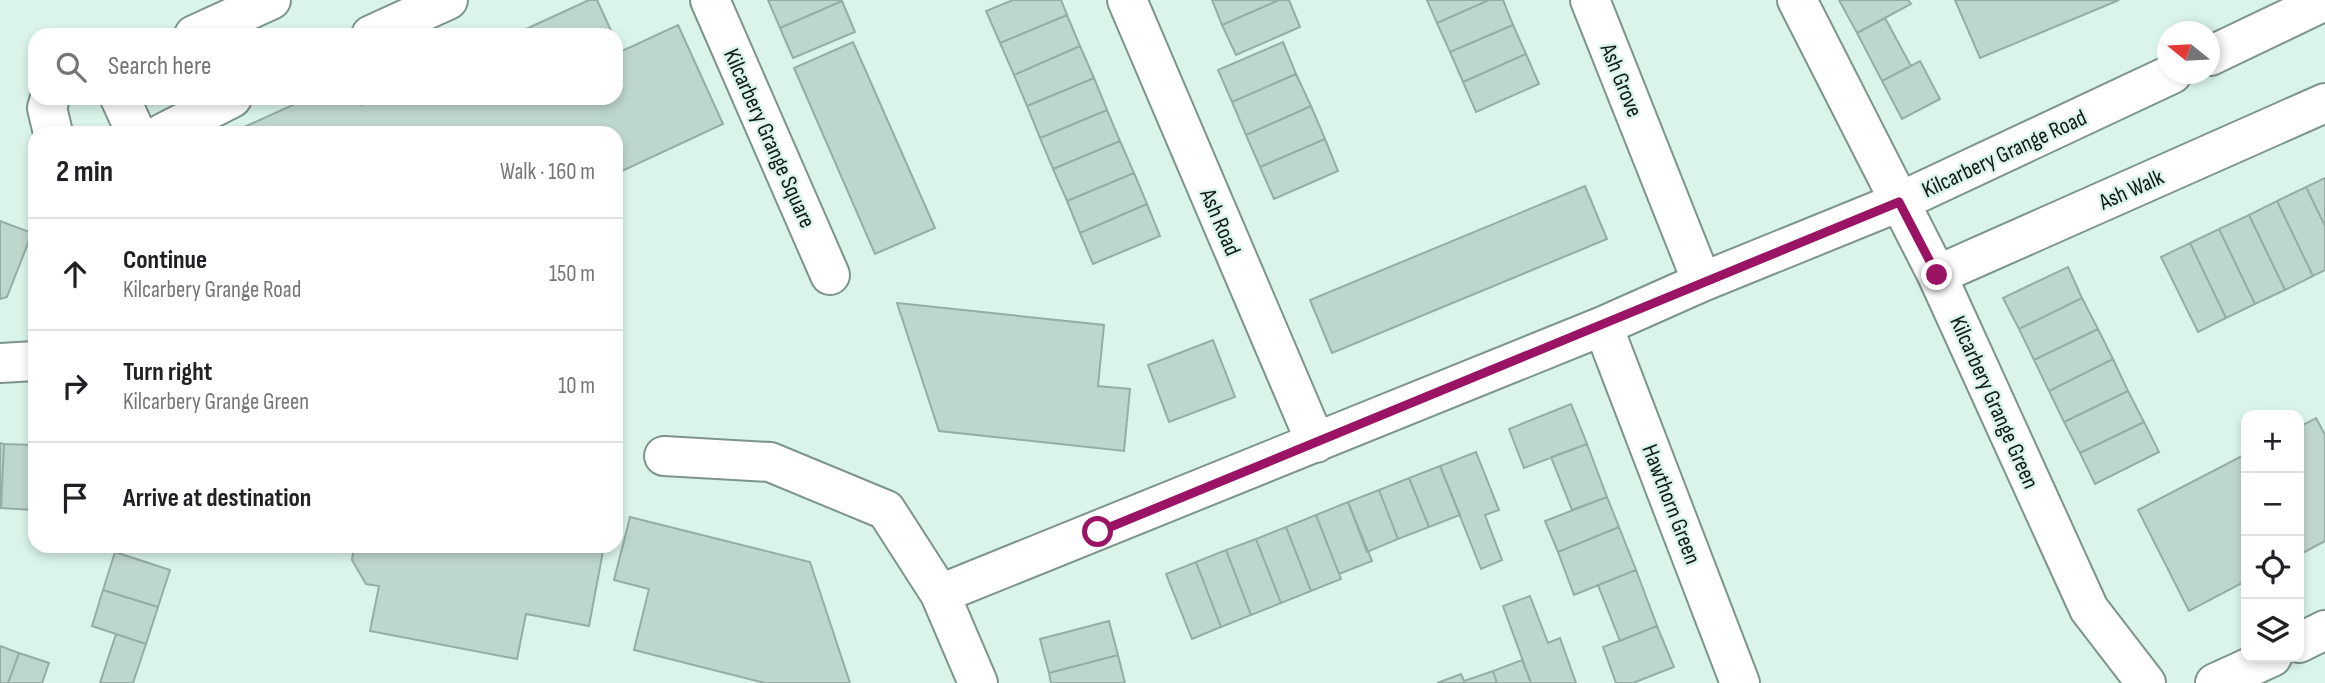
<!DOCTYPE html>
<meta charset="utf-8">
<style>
:root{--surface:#fff;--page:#f2f2f2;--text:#202124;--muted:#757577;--line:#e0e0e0}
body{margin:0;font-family:"Sofia Sans Condensed",sans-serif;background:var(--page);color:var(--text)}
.controls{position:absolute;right:21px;bottom:21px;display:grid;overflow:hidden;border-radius:14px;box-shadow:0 4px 10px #0003}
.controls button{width:63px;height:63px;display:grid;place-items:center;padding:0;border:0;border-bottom:2px solid var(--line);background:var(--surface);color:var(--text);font:35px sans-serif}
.compass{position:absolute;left:2157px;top:21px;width:63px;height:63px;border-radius:50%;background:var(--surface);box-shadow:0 4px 10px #0003;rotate:288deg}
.stop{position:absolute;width:21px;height:21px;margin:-16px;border:5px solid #9b1365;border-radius:50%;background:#fff}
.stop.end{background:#9b1365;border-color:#fff;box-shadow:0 2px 7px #0008}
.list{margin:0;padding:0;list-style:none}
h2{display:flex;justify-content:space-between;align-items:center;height:91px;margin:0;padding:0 28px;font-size:30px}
h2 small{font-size:23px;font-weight:400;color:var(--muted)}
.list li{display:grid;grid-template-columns:46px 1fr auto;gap:21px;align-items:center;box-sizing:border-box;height:112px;padding:0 28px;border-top:2px solid var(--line)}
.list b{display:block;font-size:26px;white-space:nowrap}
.list p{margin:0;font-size:23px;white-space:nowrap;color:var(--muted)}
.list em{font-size:23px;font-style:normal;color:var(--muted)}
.icon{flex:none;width:38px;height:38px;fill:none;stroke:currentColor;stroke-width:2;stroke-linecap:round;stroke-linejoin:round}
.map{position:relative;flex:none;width:2325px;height:683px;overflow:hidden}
.search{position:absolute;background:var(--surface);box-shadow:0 4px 10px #0003;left:28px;top:28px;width:595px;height:77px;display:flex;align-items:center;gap:18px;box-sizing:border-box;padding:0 24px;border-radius:21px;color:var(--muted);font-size:26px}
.panel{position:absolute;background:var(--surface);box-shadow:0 4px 10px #0003;left:28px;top:126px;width:595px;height:427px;border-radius:21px}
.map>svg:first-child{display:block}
.building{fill:#bed7cd;stroke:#95ada4;stroke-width:2}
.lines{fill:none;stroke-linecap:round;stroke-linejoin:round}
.minor-casing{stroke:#7d948b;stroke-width:42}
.minor{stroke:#fff;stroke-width:38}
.route{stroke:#9b1365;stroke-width:9}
.labels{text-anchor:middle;stroke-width:5;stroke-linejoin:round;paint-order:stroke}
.street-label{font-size:23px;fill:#101915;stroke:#daf4ea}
</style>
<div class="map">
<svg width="2325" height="683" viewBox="0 0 2325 683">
<rect width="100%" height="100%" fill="#daf4ea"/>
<path class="building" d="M589 0H597L613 35H513Z
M768 0H841L842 1 780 28Z
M1013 0H1061L1067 15 1000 43 986 11Z
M1212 0H1279L1222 25Z
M1279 0H1289L1300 27 1236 55 1222 25Z
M1427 0H1489L1437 23Z
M1489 0H1503L1513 25 1450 52 1437 23Z
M1839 0H1908L1911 4 1857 33Z
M1955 0H2119L1980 58Z
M842 1 855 32 793 58 780 28Z
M1067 15 1080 46 1014 75 1000 43Z
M1885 18 1911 66 1882 81 1857 33Z
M678 25 723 124 622 171 619 165 616 167V133H231L308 98H358L361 105 376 98H616V43L620 52Z
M1513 25 1526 54 1463 82 1450 52Z
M853 42 935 228 875 254 794 68Z
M1283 42 1296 74 1232 102 1218 70Z
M1080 46 1094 78 1027 106 1014 75Z
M1526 54 1539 84 1476 112 1463 82Z
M1920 61 1940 99 1902 119 1882 81Z
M1296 74 1311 106 1246 135 1232 102Z
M1094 78 1107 110 1040 138 1027 106Z
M1311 106 1325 139 1260 167 1246 135Z
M1107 110 1120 141 1053 169 1040 138Z
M1325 139 1338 171 1274 199 1260 167Z
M1120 141 1134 173 1067 201 1053 169Z
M1134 173 1147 204 1080 233 1067 201Z
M2325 178V226L2306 187Z
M1585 186 1607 239 1332 353 1310 300Z
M2306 187 2325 226V270L2313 276 2277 201Z
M2277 201 2313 276 2285 290 2249 215Z
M1147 204 1160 236 1093 264 1080 233Z
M2249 215 2285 290 2255 304 2219 229Z
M0 221 32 233 7 297 0 299Z
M2219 229 2255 304 2226 318 2190 243Z
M2190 243 2226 318 2198 332 2161 257Z
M2068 267 2082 298 2019 329 2003 298Z
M2082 298 2098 329 2034 360 2019 329Z
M897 303 1104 325 1098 386 1130 389 1124 451 939 431Z
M2098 329 2113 359 2049 391 2034 360Z
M1213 340 1235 397 1169 422 1148 365Z
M2113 359 2128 391 2064 422 2049 391Z
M2128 391 2144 422 2080 453 2064 422Z
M1571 404 1587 444 1524 468 1509 429Z
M2316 418 2325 435V541L2299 555V427Z
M2144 422 2159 452 2095 484 2080 453Z
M0 443 4 444 1 508H0Z
M4 444 35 445 32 510 1 508Z
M1587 444 1607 497 1572 510 1551 457Z
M35 445V510H32Z
M1476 452 1499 510 1485 515 1502 560 1481 569 1440 466Z
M2246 454V581L2189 611 2138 510Z
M1440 466 1460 515 1429 527 1409 478Z
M1409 478 1429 527 1398 539 1379 490Z
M1379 490 1398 539 1367 552 1348 502Z
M1607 497 1619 527 1558 552 1545 521Z
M1348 502 1372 561 1339 574 1316 515Z
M1316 515 1341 579 1311 591 1286 527Z
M630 517 810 562 850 683H765L634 650 649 589 614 580Z
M1286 527 1311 591 1281 603 1256 539Z
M1619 527 1636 570 1574 595 1558 552Z
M1256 539 1281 603 1251 615 1226 550Z
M354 546H604L589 626 526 614 517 659 370 631 379 586 366 584 352 560Z
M1226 550 1251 615 1221 627 1196 562Z
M115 552 170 570 158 607 103 590Z
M1196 562 1221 627 1192 639 1166 574Z
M1636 570 1657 626 1620 641 1598 585Z
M103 590 158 607 146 644 92 626Z
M1530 596 1548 643 1560 638 1576 683H1531L1503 606Z
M1109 621 1118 655 1049 673 1040 639Z
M1657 626 1674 667 1633 683H1616L1603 647Z
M116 634 146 644 133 683H100Z
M0 646 19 653 8 683H0Z
M19 653 49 663 42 683H8Z
M1118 655 1125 683H1051L1049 673Z
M1522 660 1531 683H1497L1493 671Z
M1493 671 1497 683H1465L1464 681Z
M1461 674 1465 683H1437Z"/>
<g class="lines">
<defs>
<path id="minor" d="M710 0 830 275
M1127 0 1316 443
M1590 0 1702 282
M1797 0 1937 275 2089 609 2146 683
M194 35 271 0
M371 35 448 0
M2210 56 2325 1
M50 98 47 108 53 133
M120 98 136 133
M163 133 232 98
M1937 275 2325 103
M1603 326 1740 683
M0 363 35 361
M664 456 770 462 886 510 940 594 978 683
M940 594 1603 326 1702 282 1899 202 2172 74
M2299 643 2325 630
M2215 683 2272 657"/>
</defs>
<use href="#minor" class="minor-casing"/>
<use href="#minor" class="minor"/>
</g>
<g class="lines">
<path class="route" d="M1098 532 1899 202 1937 275"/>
</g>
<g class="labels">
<g class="street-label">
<text transform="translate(1622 80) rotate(68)" y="8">Ash Grove</text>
<text transform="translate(770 138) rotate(66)" y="8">Kilcarbery Grange Square</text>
<text transform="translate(2004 153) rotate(-25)" y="8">Kilcarbery Grange Road</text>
<text transform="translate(2131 189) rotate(-24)" y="8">Ash Walk</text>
<text transform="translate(1221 222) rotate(67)" y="8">Ash Road</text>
<text transform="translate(1995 402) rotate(66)" y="8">Kilcarbery Grange Green</text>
<text transform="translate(1672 504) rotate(69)" y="8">Hawthorn Green</text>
</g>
</g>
</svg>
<div class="controls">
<button>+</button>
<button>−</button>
<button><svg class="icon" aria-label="locate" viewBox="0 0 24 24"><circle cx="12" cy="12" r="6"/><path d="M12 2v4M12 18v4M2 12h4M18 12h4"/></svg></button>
<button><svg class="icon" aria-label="layers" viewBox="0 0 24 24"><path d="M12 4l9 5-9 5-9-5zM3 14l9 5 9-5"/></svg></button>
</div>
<svg class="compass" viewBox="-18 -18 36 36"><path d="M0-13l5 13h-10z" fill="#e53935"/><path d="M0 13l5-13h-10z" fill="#757577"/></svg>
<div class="stop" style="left:1098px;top:532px"></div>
<div class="stop end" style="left:1937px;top:275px"></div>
<div class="search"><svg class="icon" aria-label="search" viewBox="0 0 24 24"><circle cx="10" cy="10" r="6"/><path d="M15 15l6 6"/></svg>Search here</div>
<section class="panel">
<h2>2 min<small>Walk · 160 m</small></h2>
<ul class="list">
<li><svg class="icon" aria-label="ahead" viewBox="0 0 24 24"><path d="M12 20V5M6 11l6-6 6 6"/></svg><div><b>Continue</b><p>Kilcarbery Grange Road</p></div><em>150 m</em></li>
<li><svg class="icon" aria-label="right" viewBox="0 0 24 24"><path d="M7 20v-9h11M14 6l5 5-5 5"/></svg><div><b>Turn right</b><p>Kilcarbery Grange Green</p></div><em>10 m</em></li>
<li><svg class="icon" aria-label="arrive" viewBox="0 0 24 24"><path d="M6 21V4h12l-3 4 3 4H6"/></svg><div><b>Arrive at destination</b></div></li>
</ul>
</section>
</div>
